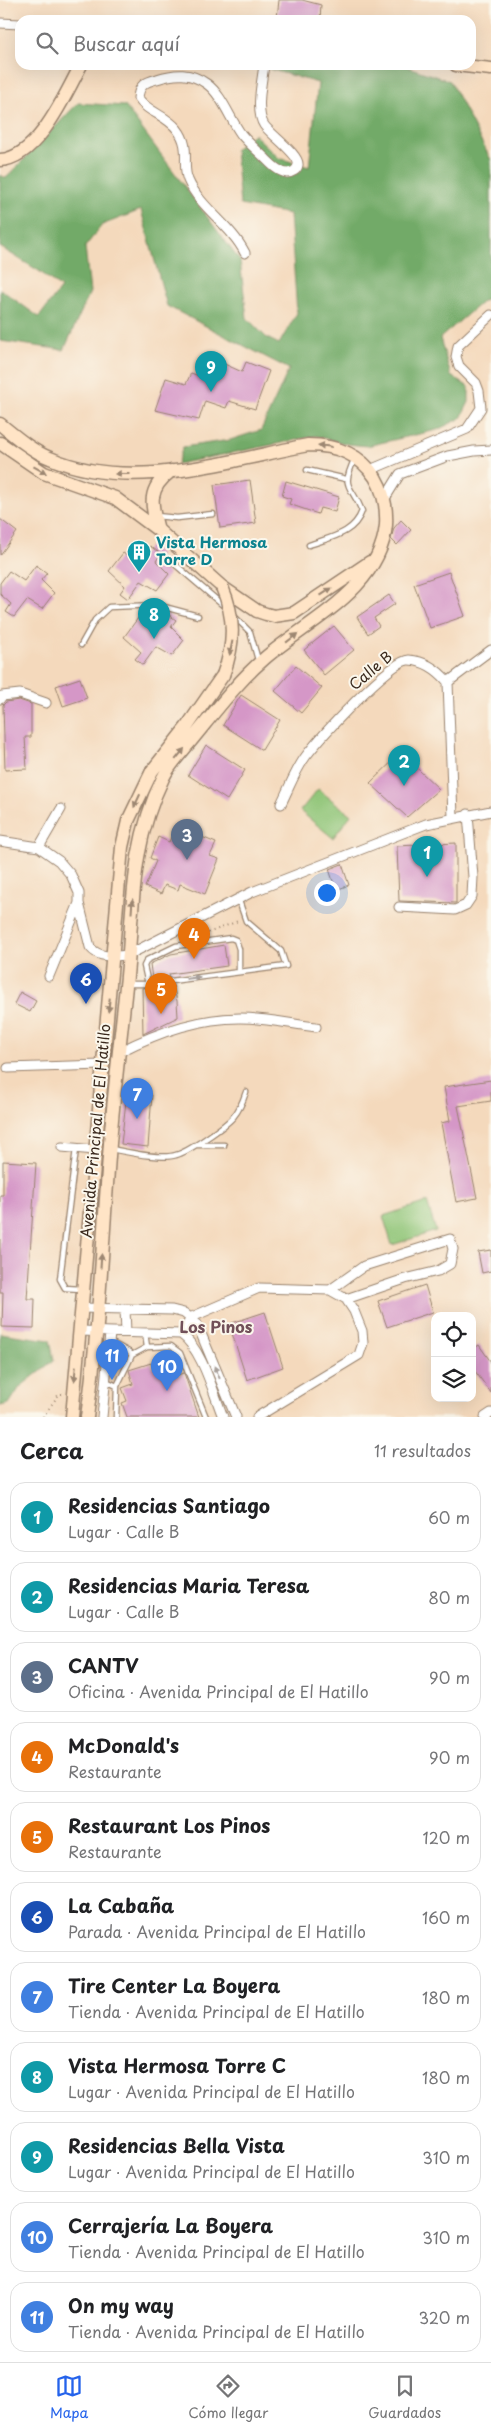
<!DOCTYPE html>
<html lang="es">
<meta charset="utf-8">
<style>
:root{--surface:#fff;--page:#f6f6f6;--text:#202124;--muted:#757577;--line:#e0e0e0;--accent:#2563eb}
body{margin:0;font-family:"Playpen Sans",sans-serif;background:var(--page);color:var(--text)}
.controls{position:absolute;right:15px;bottom:15px;display:grid;overflow:hidden;border-radius:10px;box-shadow:0 5px 20px #0002}
.controls button{width:45px;height:45px;display:grid;place-items:center;padding:0;border:0;border-bottom:1px solid var(--line);background:var(--surface);color:var(--text);font:25px sans-serif}
.you{position:absolute;left:326px;top:892px;width:18px;height:18px;margin:-12px;border:4px solid #fff;border-radius:50%;background:#1a73e8;box-shadow:0 0 0 8px #1a73e833}
.badge{display:grid;place-items:center;width:32px;height:32px;border-radius:50%;background:var(--accent);color:#fff;font-size:16px;font-weight:700}
.pin{position:absolute;translate:-50% -41px;filter:drop-shadow(0 1px 2px #0008)}
.pin::after{content:'';position:absolute;top:26px;width:18px;height:15px;background:inherit;clip-path:polygon(0 0,100% 0,50% 100%)}
.list{margin:0;padding:0;list-style:none}
h2{display:flex;justify-content:space-between;align-items:center;height:65px;margin:0;padding:0 20px;font-size:21px}
h2 small{font-size:16px;font-weight:400;color:var(--muted)}
.list li{display:grid;grid-template-columns:32px 1fr auto;gap:15px;align-items:center;box-sizing:border-box;height:70px;margin:0 10px 10px;padding:0 10px;border:1px solid var(--line);border-radius:15px}
.list b{display:block;font-size:19px;white-space:nowrap}
.list p{margin:0;font-size:16px;white-space:nowrap;color:var(--muted)}
.list em{font-size:16px;font-style:normal;color:var(--muted)}
.icon{flex:none;width:28px;height:28px;fill:none;stroke:currentColor;stroke-width:2;stroke-linecap:round;stroke-linejoin:round}
.map{position:relative;flex:none;width:491px;height:1417px;overflow:hidden}
.search{position:absolute;background:var(--surface);box-shadow:0 5px 20px #0002;left:15px;right:15px;top:15px;height:55px;display:flex;align-items:center;gap:12px;box-sizing:border-box;padding:0 18px;border-radius:15px;color:var(--muted);font-size:19px}
.sheet{height:945px;background:var(--surface)}
nav{display:flex;justify-content:space-around;align-items:center;box-sizing:border-box;height:70px;border-top:1px solid var(--line);background:var(--surface);font-size:14px;color:var(--muted)}
nav a{display:grid;justify-items:center;gap:2px}
nav .on{color:var(--accent)}
.map>svg:first-child{display:block}
.green{fill:#8ec476;stroke:#64774a}
.forest{fill:#72aa67;stroke:#566a42}
.building{fill:#d597c7}
.lines{fill:none;stroke-linecap:round;stroke-linejoin:round}
.lane-casing{stroke:#98826d;stroke-width:7}
.street-casing{stroke:#98826d;stroke-width:11}
.secondary-casing{stroke:#98826d;stroke-width:15}
.path{stroke:#98826d;stroke-width:2;stroke-dasharray:1 4;stroke-linecap:butt}
.lane{stroke:#fff;stroke-width:4.5}
.street{stroke:#fff;stroke-width:9}
.secondary{stroke:#ffe4c6;stroke-width:12}
.secondary-bridge-casing{stroke:#98826d;stroke-width:15;stroke-linecap:butt}
.secondary-bridge{stroke:#ffe4c6;stroke-width:12}
.oneway{fill:#9d8772}
.oneway2{fill:#a79f9a}
.labels{text-anchor:middle;stroke-width:4;stroke-linejoin:round;paint-order:stroke}
.culture-label{font-size:15px;font-weight:bold;fill:#0d838f;stroke:#fbf7ec;text-anchor:start}
.street-label{font-size:15px;fill:#3b2a1e;stroke:#fbf7ec}
.neighbourhood-label{font-size:16px;font-weight:bold;fill:#715059;stroke:#fbf7ec}
</style>
<div class="map">
<svg width="491" height="1417" viewBox="0 0 491 1417">
<rect width="100%" height="100%" fill="#fbf7ec"/>
<filter id="ink" filterUnits="userSpaceOnUse"><feTurbulence type="fractalNoise" baseFrequency=".02" numOctaves="2"/><feDisplacementMap in="SourceGraphic" scale="10" xChannelSelector="R" yChannelSelector="G"/><feConvolveMatrix kernelMatrix="1 2 1 2 8 2 1 2 1" color-interpolation-filters="sRGB"/></filter>
<filter id="wash" filterUnits="userSpaceOnUse"><feTurbulence type="fractalNoise" baseFrequency=".0096" numOctaves="4" result="noise"/><feDisplacementMap in="SourceGraphic" scale="20" xChannelSelector="R" yChannelSelector="G"/><feGaussianBlur stdDeviation="1.12" result="paint"/><feColorMatrix in="noise" values="0 0 0 0 0 0 0 0 0 0 0 0 0 0 0 0 0 1.4 0 .05"/><feComposite in="paint" operator="in"/></filter>
<g filter="url(#wash)">
<rect width="100%" height="100%" fill="#f4d9bc"/>
<path class="green" d="M318 789 351 815 333 838 300 811Z
M427 1202 436 1231 392 1245 383 1216Z"/>
<path class="forest" d="M270 65H402L450 81 491 160V298L483 301 440 338 451 376 469 387V402L461 418 437 430 367 446 347 444 316 436 177 464 183 447 230 440 261 430 289 369 167 306 141 210 102 225 85 247 90 292 64 350 0 341V289L39 317 61 288 39 271 0 247V175L6 178 78 103 125 106 240 261 247 318 267 338 279 344 297 313 290 214 240 205 235 149 254 134 279 158 309 167 318 83 269 69Z
M0 1333 50 1340 54 1360 20 1387 9 1404 0 1406Z"/>
<g id="blocks">
<path class="building" d="M279 0H302L321 5 320 20 277 18Z
M220 362 242 372 246 362 269 371 255 409 229 401 226 408 205 401 199 420 155 410 166 378 186 384 191 373 212 381Z
M250 480 256 523 220 528 214 485Z
M286 481 339 497 335 512 320 508 318 514 289 504 291 499 282 496Z
M0 519 17 532 0 555Z
M401 520 411 530 397 545 391 539 394 528Z
M150 546 161 554 156 561 169 574 157 590 141 581 128 599 120 593 125 586 109 571 123 553 138 562Z
M36 565 47 573 41 580 54 593 42 609 27 600 14 617 6 612 11 604 0 594V583L9 571 24 581Z
M449 572 465 616 430 628 414 584Z
M389 595 395 604 374 618 379 626 368 634 357 617Z
M165 612 176 620 171 627 184 640 172 656 156 647 143 665 135 659 141 652 124 637 138 618 154 628Z
M334 626 354 650 324 675 304 650Z
M296 666 322 688 301 713 275 691Z
M80 678 87 698 63 706 56 686Z
M241 695 280 720 262 750 223 725Z
M19 700 31 704V737H25L27 769 5 770 3 705 6 702Z
M206 745 245 770 227 800 188 775Z
M401 753 439 789 407 817 370 783Z
M176 826 216 843 210 856 219 859 205 894 180 884 178 890 165 885 161 894 145 887 156 861 150 858 158 837 169 842Z
M456 843V903L399 901 397 846Z
M342 864 349 885 336 890 329 869Z
M224 945 227 966 169 974 170 977 152 979 150 964 171 954Z
M173 985 177 1001 178 1017 143 1034 142 988Z
M20 992 36 1001 30 1012 14 1004Z
M491 1080V1101L458 1106 477 1198 456 1202 441 1123 450 1121 444 1087Z
M127 1093 152 1095 148 1147 121 1144Z
M3 1161 36 1163 27 1299H35L34 1328 2 1327 3 1292H0V1195H3Z
M491 1250V1271L482 1273 478 1252Z
M425 1285 433 1312 387 1327 378 1301Z
M265 1312 283 1367 247 1380 229 1324Z
M479 1345 491 1362V1393L472 1367V1350Z
M172 1361 177 1375 184 1373 199 1417H127L122 1403 127 1401 122 1388 133 1384 129 1370 151 1363 153 1368Z"/>
</g>
</g>
<g filter="url(#ink)">
<use href="#blocks" fill-opacity="0" stroke="#98826d" stroke-width="1"/>
<g class="lines">
<defs>
<path id="lane" d="M307 470 346 479
M156 516 177 518 213 514
M309 545C331 537 354 534 362 511 351 483 340 490 355 458
M170 560 225 607
M234 616 250 632 258 660
M81 645 95 620 109 607 157 605 198 616
M128 984H148L286 966 281 951 246 921 238 898
M148 984 144 966 147 960 176 946 231 938 236 940 239 949V972
M195 1145H224
M76 1149 60 1279 65 1288 81 1289
M111 1149C127 1152 161 1160 176 1155 188 1152 226 1126 234 1116 240 1109 243 1101 246 1092
M145 1333 147 1347 171 1346 180 1353 206 1417
M110 1342 129 1352 132 1355 117 1386
M132 1355 147 1347
M106 1381 117 1386 116 1417"/>
<path id="street" d="M0 23 20 24
M245 253C231 225 200 208 188 180 181 164 192 148 177 129 166 115 147 112 138 98 139 85 145 82 157 79 175 73 191 72 207 84 222 95 230 119 241 134 248 143 257 150 265 158 271 164 278 172 287 173 292 173 297 170 298 165 300 155 270 134 264 125 255 111 262 81 264 65
M370 470 467 429 481 408 479 391 476 383 459 366 456 357 458 346 491 315
M384 500 400 474 448 456 474 451 491 450
M448 682 491 650
M0 699 2 696 20 694 46 703
M281 804C289 788 296 769 306 756 319 739 391 659 409 660 426 661 438 670 448 682L453 817
M0 841 39 847 59 861 71 875 79 893V903L90 947C99 959 115 956 128 955L252 892 426 824 491 811
M39 847 61 809
M399 907 455 910 466 905 472 896 473 877 468 814
M49 976 79 903
M119 1052C156 1033 197 1018 240 1018 265 1018 291 1024 316 1027
M8 1068 102 1065
M62 1147 95 1150
M330 1290 364 1266 450 1239 453 1249 450 1264 438 1271 405 1279 346 1299
M81 1308 172 1310 184 1313 197 1324 236 1417
M125 1309 126 1332
M80 1331 181 1334C202 1349 213 1392 223 1417
M181 1334 192 1317 259 1288 330 1290 346 1299 354 1311 362 1331 363 1343 359 1355 257 1417
M102 1417 110 1333
M485 1417 491 1413"/>
<path id="secondary" d="M456 65 491 69
M0 160C38 158 65 95 81 65
M0 424C15 436 32 451 50 458 130 493 226 461 308 445 335 445 359 453 375 477 384 492 387 508 386 525 380 589 308 621 265 658 236 683 214 713 190 742 181 753 169 765 163 778 129 847 134 912 126 986 121 1035 115 1083 111 1131 103 1227 100 1322 87 1417
M0 443 44 473 115 498 158 530 222 587 257 611 266 614 274 616 294 613 370 562
M158 530C151 504 147 489 171 471
M72 1417 122 847 128 821 152 771 186 728 223 675"/>
</defs>
<use href="#lane" class="lane-casing"/>
<use href="#street" class="street-casing"/>
<use href="#secondary" class="secondary-casing"/>
<path class="path" d="M208 933 238 921
M43 1417 59 1394H62"/>
<use href="#lane" class="lane"/>
<use href="#street" class="street"/>
<use href="#secondary" class="secondary"/>
<defs>
<path id="secondary-bridge" d="M222 587C235 617 235 644 223 675"/>
</defs>
<use href="#secondary-bridge" class="secondary-bridge-casing"/>
<use href="#secondary-bridge" class="secondary-bridge"/>
</g>
<defs><path id="oneway-solid" d="M-6-.8H1V-3.2L6.5 0L1 3.2V.8H-6Z" transform="scale(1.25)"/></defs>
<g class="oneway">
<use href="#oneway-solid" transform="translate(325 446) rotate(-173)"/>
<use href="#oneway-solid" transform="translate(40 470) rotate(29)"/>
<use href="#oneway-solid" transform="translate(122 474) rotate(180)"/>
<use href="#oneway-solid" transform="translate(326 592) rotate(-34)"/>
<use href="#oneway-solid" transform="translate(292 638) rotate(-38)"/>
<use href="#oneway-solid" transform="translate(231 648) rotate(101)"/>
<use href="#oneway-solid" transform="translate(180 754) rotate(-51)"/>
<use href="#oneway-solid" transform="translate(137 801) rotate(115)"/>
<use href="#oneway-solid" transform="translate(132 906) rotate(-86)"/>
<use href="#oneway-solid" transform="translate(109 1005) rotate(96)"/>
<use href="#oneway-solid" transform="translate(101 1261) rotate(-86)"/>
<use href="#oneway-solid" transform="translate(75 1374) rotate(96)"/>
</g>
<g class="oneway2">
<use href="#oneway-solid" transform="translate(193 978) rotate(-8)"/>
<use href="#oneway-solid" transform="translate(217 1372) rotate(-112)"/>
</g>
</g>
<defs>
<symbol id="building-pin" viewBox="-11 -11 22 30"><path d="M0 17L-7.5 6A9.5 9.5 0 1 1 7.5 6Z" fill="#0f9aa8" stroke="#fbf7ec"/><path d="M-4-6H4V6H1V3H-1V6H-4ZM-2.5-4.3h1.7v1.8h-1.7ZM.8-4.3h1.7v1.8H.8ZM-2.5-1h1.7V.8h-1.7ZM.8-1h1.7V.8H.8Z" fill="#fff"/></symbol>
</defs>
<g fill-rule="evenodd">
<use href="#building-pin" x="125" y="538" width="28" height="38"/>
</g>
<g class="labels">
<g class="culture-label">
<text x="156" y="548">Vista Hermosa<tspan x="156" dy="17">Torre D</tspan></text>
</g>
<g class="street-label">
<text transform="translate(371 671) rotate(-40)" y="5">Calle B</text>
<text transform="translate(96 1131) rotate(-85)" y="5">Avenida Principal de El Hatillo</text>
</g>
<g class="neighbourhood-label">
<text x="216" y="1333">Los Pinos</text>
</g>
</g>
</svg>
<div class="controls">
<button><svg class="icon" aria-label="locate" viewBox="0 0 24 24"><circle cx="12" cy="12" r="6"/><path d="M12 2v4M12 18v4M2 12h4M18 12h4"/></svg></button>
<button><svg class="icon" aria-label="layers" viewBox="0 0 24 24"><path d="M12 4l9 5-9 5-9-5zM3 14l9 5 9-5"/></svg></button>
</div>
<div class="you"></div>
<div class="pin badge" style="left:427px;top:877px;background:#0f9aa8">1</div>
<div class="pin badge" style="left:404px;top:786px;background:#0f9aa8">2</div>
<div class="pin badge" style="left:187px;top:860px;background:#5c6f8a">3</div>
<div class="pin badge" style="left:194px;top:959px;background:#e8710a">4</div>
<div class="pin badge" style="left:161px;top:1014px;background:#e8710a">5</div>
<div class="pin badge" style="left:86px;top:1004px;background:#1a4fb4">6</div>
<div class="pin badge" style="left:137px;top:1119px;background:#3f7fe0">7</div>
<div class="pin badge" style="left:154px;top:639px;background:#0f9aa8">8</div>
<div class="pin badge" style="left:211px;top:392px;background:#0f9aa8">9</div>
<div class="pin badge" style="left:167px;top:1391px;background:#3f7fe0">10</div>
<div class="pin badge" style="left:112px;top:1380px;background:#3f7fe0">11</div>
<div class="search"><svg class="icon" aria-label="search" viewBox="0 0 24 24"><circle cx="10" cy="10" r="6"/><path d="M15 15l6 6"/></svg>Buscar aquí</div>
</div>
<section class="sheet">
<h2>Cerca<small>11 resultados</small></h2>
<ul class="list">
<li><span class="badge" style="background:#0f9aa8">1</span><div><b>Residencias Santiago</b><p>Lugar · Calle B</p></div><em>60 m</em></li>
<li><span class="badge" style="background:#0f9aa8">2</span><div><b>Residencias Maria Teresa</b><p>Lugar · Calle B</p></div><em>80 m</em></li>
<li><span class="badge" style="background:#5c6f8a">3</span><div><b>CANTV</b><p>Oficina · Avenida Principal de El Hatillo</p></div><em>90 m</em></li>
<li><span class="badge" style="background:#e8710a">4</span><div><b>McDonald's</b><p>Restaurante</p></div><em>90 m</em></li>
<li><span class="badge" style="background:#e8710a">5</span><div><b>Restaurant Los Pinos</b><p>Restaurante</p></div><em>120 m</em></li>
<li><span class="badge" style="background:#1a4fb4">6</span><div><b>La Cabaña</b><p>Parada · Avenida Principal de El Hatillo</p></div><em>160 m</em></li>
<li><span class="badge" style="background:#3f7fe0">7</span><div><b>Tire Center La Boyera</b><p>Tienda · Avenida Principal de El Hatillo</p></div><em>180 m</em></li>
<li><span class="badge" style="background:#0f9aa8">8</span><div><b>Vista Hermosa Torre C</b><p>Lugar · Avenida Principal de El Hatillo</p></div><em>180 m</em></li>
<li><span class="badge" style="background:#0f9aa8">9</span><div><b>Residencias Bella Vista</b><p>Lugar · Avenida Principal de El Hatillo</p></div><em>310 m</em></li>
<li><span class="badge" style="background:#3f7fe0">10</span><div><b>Cerrajería La Boyera</b><p>Tienda · Avenida Principal de El Hatillo</p></div><em>310 m</em></li>
<li><span class="badge" style="background:#3f7fe0">11</span><div><b>On my way</b><p>Tienda · Avenida Principal de El Hatillo</p></div><em>320 m</em></li>
</ul>
</section>
<nav>
<a class="on"><svg class="icon" aria-label="map" viewBox="0 0 24 24"><path d="M3 6l6-2 6 2 6-2v14l-6 2-6-2-6 2zM9 4v14M15 6v14"/></svg>Mapa</a>
<a><svg class="icon" aria-label="directions" viewBox="0 0 24 24"><path d="M12 3l9 9-9 9-9-9zM9 14v-3h6M13 9l2 2-2 2"/></svg>Cómo llegar</a>
<a><svg class="icon" aria-label="saved" viewBox="0 0 24 24"><path d="M7 4h10v16l-5-4-5 4z"/></svg>Guardados</a>
</nav>
